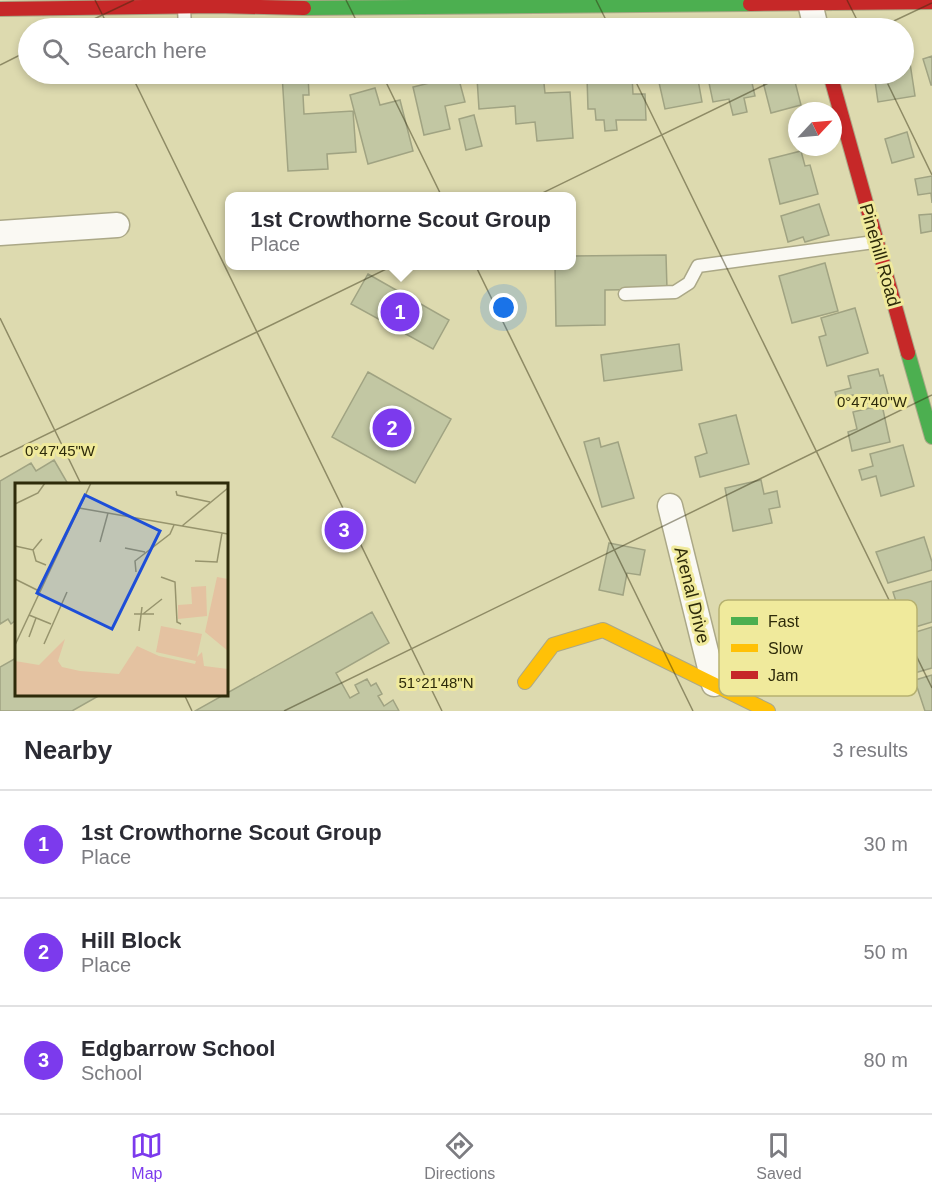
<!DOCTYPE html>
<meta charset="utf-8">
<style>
:root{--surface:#fff;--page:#f2f2f3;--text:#2b2b33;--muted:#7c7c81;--line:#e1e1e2;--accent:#7c3aed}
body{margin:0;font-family:Helvetica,sans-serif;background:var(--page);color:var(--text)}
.compass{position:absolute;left:788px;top:102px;width:54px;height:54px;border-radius:50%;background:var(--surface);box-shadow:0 3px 9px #0003;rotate:64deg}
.you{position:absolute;left:504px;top:308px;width:21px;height:21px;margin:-15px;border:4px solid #fff;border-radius:50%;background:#1a73e8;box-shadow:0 0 0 9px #1a73e833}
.badge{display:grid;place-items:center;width:39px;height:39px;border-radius:50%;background:var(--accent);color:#fff;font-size:20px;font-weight:700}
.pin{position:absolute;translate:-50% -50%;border:3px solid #fff;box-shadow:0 2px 6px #0006}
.popup{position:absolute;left:225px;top:192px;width:351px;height:78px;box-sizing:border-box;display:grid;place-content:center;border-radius:12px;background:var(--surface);filter:drop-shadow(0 2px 4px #0005);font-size:20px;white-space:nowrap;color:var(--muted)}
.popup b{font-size:22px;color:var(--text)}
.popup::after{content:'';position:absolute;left:50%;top:100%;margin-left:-12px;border:12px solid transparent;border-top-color:var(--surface)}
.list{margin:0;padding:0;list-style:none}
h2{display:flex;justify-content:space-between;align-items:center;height:78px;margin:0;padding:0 24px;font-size:26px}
h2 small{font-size:20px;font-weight:400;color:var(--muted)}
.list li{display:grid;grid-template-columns:39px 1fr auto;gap:18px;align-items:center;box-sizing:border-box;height:108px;padding:0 24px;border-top:2px solid var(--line)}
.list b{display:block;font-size:22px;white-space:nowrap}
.list p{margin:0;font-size:20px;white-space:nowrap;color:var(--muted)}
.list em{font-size:20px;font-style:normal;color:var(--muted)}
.icon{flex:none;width:33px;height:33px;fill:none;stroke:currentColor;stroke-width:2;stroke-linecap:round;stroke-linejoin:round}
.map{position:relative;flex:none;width:932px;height:711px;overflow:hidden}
.search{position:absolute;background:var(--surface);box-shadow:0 3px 9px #0003;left:18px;right:18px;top:18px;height:66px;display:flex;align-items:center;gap:15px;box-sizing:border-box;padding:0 21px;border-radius:33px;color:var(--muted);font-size:22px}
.sheet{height:402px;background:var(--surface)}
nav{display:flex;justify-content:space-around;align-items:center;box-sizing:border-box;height:84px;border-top:2px solid var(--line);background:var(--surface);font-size:16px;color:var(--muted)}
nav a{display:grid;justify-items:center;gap:3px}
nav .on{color:var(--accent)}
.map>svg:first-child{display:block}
.building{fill:#c2c7a3;stroke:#a0a382;stroke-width:1.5}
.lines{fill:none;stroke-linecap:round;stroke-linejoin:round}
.lane-casing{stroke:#aba887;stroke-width:15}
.street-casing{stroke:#aba887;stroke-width:27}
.fast-casing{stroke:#aba887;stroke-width:16}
.slow-casing{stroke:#aba887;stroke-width:16}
.jam-casing{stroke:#aba887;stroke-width:16}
.lane{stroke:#faf9f3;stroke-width:12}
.street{stroke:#faf9f3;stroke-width:24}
.fast{stroke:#4caf50;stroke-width:14}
.slow{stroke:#ffc107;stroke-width:14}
.jam{stroke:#c62828;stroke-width:14}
.ticks{fill:none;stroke:#2e2b0a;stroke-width:1.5;stroke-opacity:0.45}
.labels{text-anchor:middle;stroke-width:6;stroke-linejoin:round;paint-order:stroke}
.street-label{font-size:18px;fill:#2e2b0a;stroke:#f0ea9c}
.inset-road{fill:none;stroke:#97946d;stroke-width:1.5}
.view{fill:#1d4ed8;fill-opacity:0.15;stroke:#1d4ed8;stroke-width:3}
.inset-edge{fill:none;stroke:#2e2b0a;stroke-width:3}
.key{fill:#f0ea9c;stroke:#b6b170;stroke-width:1.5}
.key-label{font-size:16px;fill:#2e2b0a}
.ticks-label{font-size:15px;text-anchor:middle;fill:#2e2b0a;stroke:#f0ea9c;stroke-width:6;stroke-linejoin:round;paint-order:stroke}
</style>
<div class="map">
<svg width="932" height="711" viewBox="0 0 932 711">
<rect width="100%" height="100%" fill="#dddaaf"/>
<path class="building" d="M932 56V85H931L923 59Z
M910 63 915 96 878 102 874 74H904V64Z
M282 74H308L309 95H303L304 114 353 111 356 152 327 154 328 169 288 171Z
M543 74 545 93 570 92 573 138 537 141 535 122 516 124 515 106 479 109 477 78Z
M681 74H697L702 102 665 109 658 78Z
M727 74H750L755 96 744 98 747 112 733 115 729 99 713 102 708 78Z
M761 74H793L801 105 771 113Z
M632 75 633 94H645L646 120H616L617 130 605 131 604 120H596L595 109H588L587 77Z
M458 76 465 102 445 106 450 129 424 135 413 87Z
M375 88 380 105 400 100 413 151 368 164 350 95Z
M474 115 482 146 466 150 459 119Z
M907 132 914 157 892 163 885 139Z
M801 151 805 166 810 165 818 194 780 204 769 159Z
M932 176V203L931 193 918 195 915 179Z
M819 204 829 235 805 242 803 237 788 242 781 216Z
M932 214V231L921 233 919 215Z
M666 255 667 289 605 290V325L556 326 555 266H571V256Z
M825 263 838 311 792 323 779 276Z
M368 274 449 320 433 349 351 304Z
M855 308 868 353 827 366 819 337 826 335 821 318Z
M679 344 682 370 604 381 601 355Z
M878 369 880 376 883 375 889 398 856 406 853 395 837 399 835 392 851 388 848 376Z
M368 372 451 419 415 483 332 437Z
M882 405 890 442 852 451 848 432 857 429 853 412Z
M736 415 749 464 700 477 695 457 707 453 699 424Z
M599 438 601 447 618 442 634 498 602 507 584 442Z
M903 445 914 486 881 496 876 476 862 480 859 470 873 466 870 454Z
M54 460 68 484H16V620L11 624 8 619 0 624V481L31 463 36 471Z
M761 480 764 494 777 491 780 507 769 509 772 523 733 531 725 488Z
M924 537 932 562V570L888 583 876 552Z
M609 543 645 550 640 575 627 573 623 595 599 590Z
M932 581V622L905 630 893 592Z
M372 612 389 643 336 673 350 698 359 693 355 685 367 679 371 686 376 683 382 694 378 696 384 706 393 700 399 711H195Z
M932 627V668L911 674 900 637Z
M16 658V694H102L72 711H0V667Z
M913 675 915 680 932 675V711H925L917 687 898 693 894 681Z"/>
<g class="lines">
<defs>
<path id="lane" d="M184 8 185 28
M625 294 675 292 689 283 698 266 874 242"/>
<path id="street" d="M810 3 816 28
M0 233 117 225
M670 506 714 684"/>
<path id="fast" d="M304 8 750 4
M908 353 932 437"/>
<path id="slow" d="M525 682 553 645 603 630 768 711"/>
<path id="jam" d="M750 4 932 2
M0 9 216 6 304 8
M830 74 908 353"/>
</defs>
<use href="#lane" class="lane-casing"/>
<use href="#street" class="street-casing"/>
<use href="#fast" class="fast-casing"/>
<use href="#slow" class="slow-casing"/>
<use href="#jam" class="jam-casing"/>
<use href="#lane" class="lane"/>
<use href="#street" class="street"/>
<use href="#fast" class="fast"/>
<use href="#slow" class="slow"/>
<use href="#jam" class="jam"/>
</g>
<path class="ticks" d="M95 0 109 28M346 0 360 28M596 0 610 28M847 0 861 28M75 28 134 0M879 28 932 3M0 65 28 51M131 74 442 711M382 74 693 711M632 74 932 688M883 74 932 175M0 318 81 484M0 457 787 74M184 694 192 711M284 711 932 395"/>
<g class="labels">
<g class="street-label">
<text transform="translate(880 255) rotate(74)" y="6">Pinehill Road</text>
<text transform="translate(692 595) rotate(76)" y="6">Arenal Drive</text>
</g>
</g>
<g transform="translate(15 483)">
<rect width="213" height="213" fill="#dddaaf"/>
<path d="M202 94 213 96V168L190 149ZM191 103 192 133 163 136V122L177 121 176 104ZM146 143 187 151 182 174 187 169 189 183 213 186V213H0V178L24 182 50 156 43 178 47 184 65 188 104 191 122 163 144 173 180 181 181 178 141 169Z" fill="#e4c2a1"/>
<path class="inset-road" d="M161 8 162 12 195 19M0 21 23 10 30 0M64 25 213 51M167 43 213 5M85 59 93 30M0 63 18 67 27 56M110 65 130 69M18 67 21 78 31 82M180 78 202 79 207 50M121 89 120 78 155 51 159 42M146 94 160 99 162 139 166 141M0 96 24 108M119 131H139M128 131 147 116M14 132 36 141M124 148 127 124M14 154 21 135M29 161 52 109M0 162 76 0"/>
<path class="view" d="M70 12 145 48 97 146 22 110Z"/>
<rect width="213" height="213" class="inset-edge"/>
</g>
<rect x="719" y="600" width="198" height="96" rx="9" class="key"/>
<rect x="731" y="617" width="27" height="8" fill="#4caf50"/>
<rect x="731" y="644" width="27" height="8" fill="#ffc107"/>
<rect x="731" y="671" width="27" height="8" fill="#c62828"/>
<g class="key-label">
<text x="768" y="627">Fast</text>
<text x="768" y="654">Slow</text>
<text x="768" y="681">Jam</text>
</g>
<g class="ticks-label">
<text x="872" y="407">0°47'40"W</text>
<text x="60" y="456">0°47'45"W</text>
<text x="436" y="688">51°21'48"N</text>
</g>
</svg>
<svg class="compass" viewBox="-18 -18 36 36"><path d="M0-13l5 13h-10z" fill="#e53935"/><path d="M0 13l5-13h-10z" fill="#7c7c81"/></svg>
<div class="you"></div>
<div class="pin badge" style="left:400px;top:312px">1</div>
<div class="popup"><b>1st Crowthorne Scout Group</b>Place</div>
<div class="pin badge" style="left:392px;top:428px">2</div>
<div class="pin badge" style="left:344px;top:530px">3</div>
<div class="search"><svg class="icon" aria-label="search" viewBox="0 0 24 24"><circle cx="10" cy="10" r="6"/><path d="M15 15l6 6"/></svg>Search here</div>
</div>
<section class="sheet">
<h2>Nearby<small>3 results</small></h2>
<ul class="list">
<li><span class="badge">1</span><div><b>1st Crowthorne Scout Group</b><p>Place</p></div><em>30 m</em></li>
<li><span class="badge">2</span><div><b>Hill Block</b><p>Place</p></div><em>50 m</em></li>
<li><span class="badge">3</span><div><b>Edgbarrow School</b><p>School</p></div><em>80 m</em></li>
</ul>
</section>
<nav>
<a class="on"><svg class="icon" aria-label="map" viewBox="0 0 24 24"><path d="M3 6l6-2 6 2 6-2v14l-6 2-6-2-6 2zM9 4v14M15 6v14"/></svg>Map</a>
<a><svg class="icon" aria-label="directions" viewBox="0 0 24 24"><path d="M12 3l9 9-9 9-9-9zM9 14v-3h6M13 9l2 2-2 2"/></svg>Directions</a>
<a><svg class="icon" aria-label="saved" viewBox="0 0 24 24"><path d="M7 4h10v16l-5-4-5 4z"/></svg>Saved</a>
</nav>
